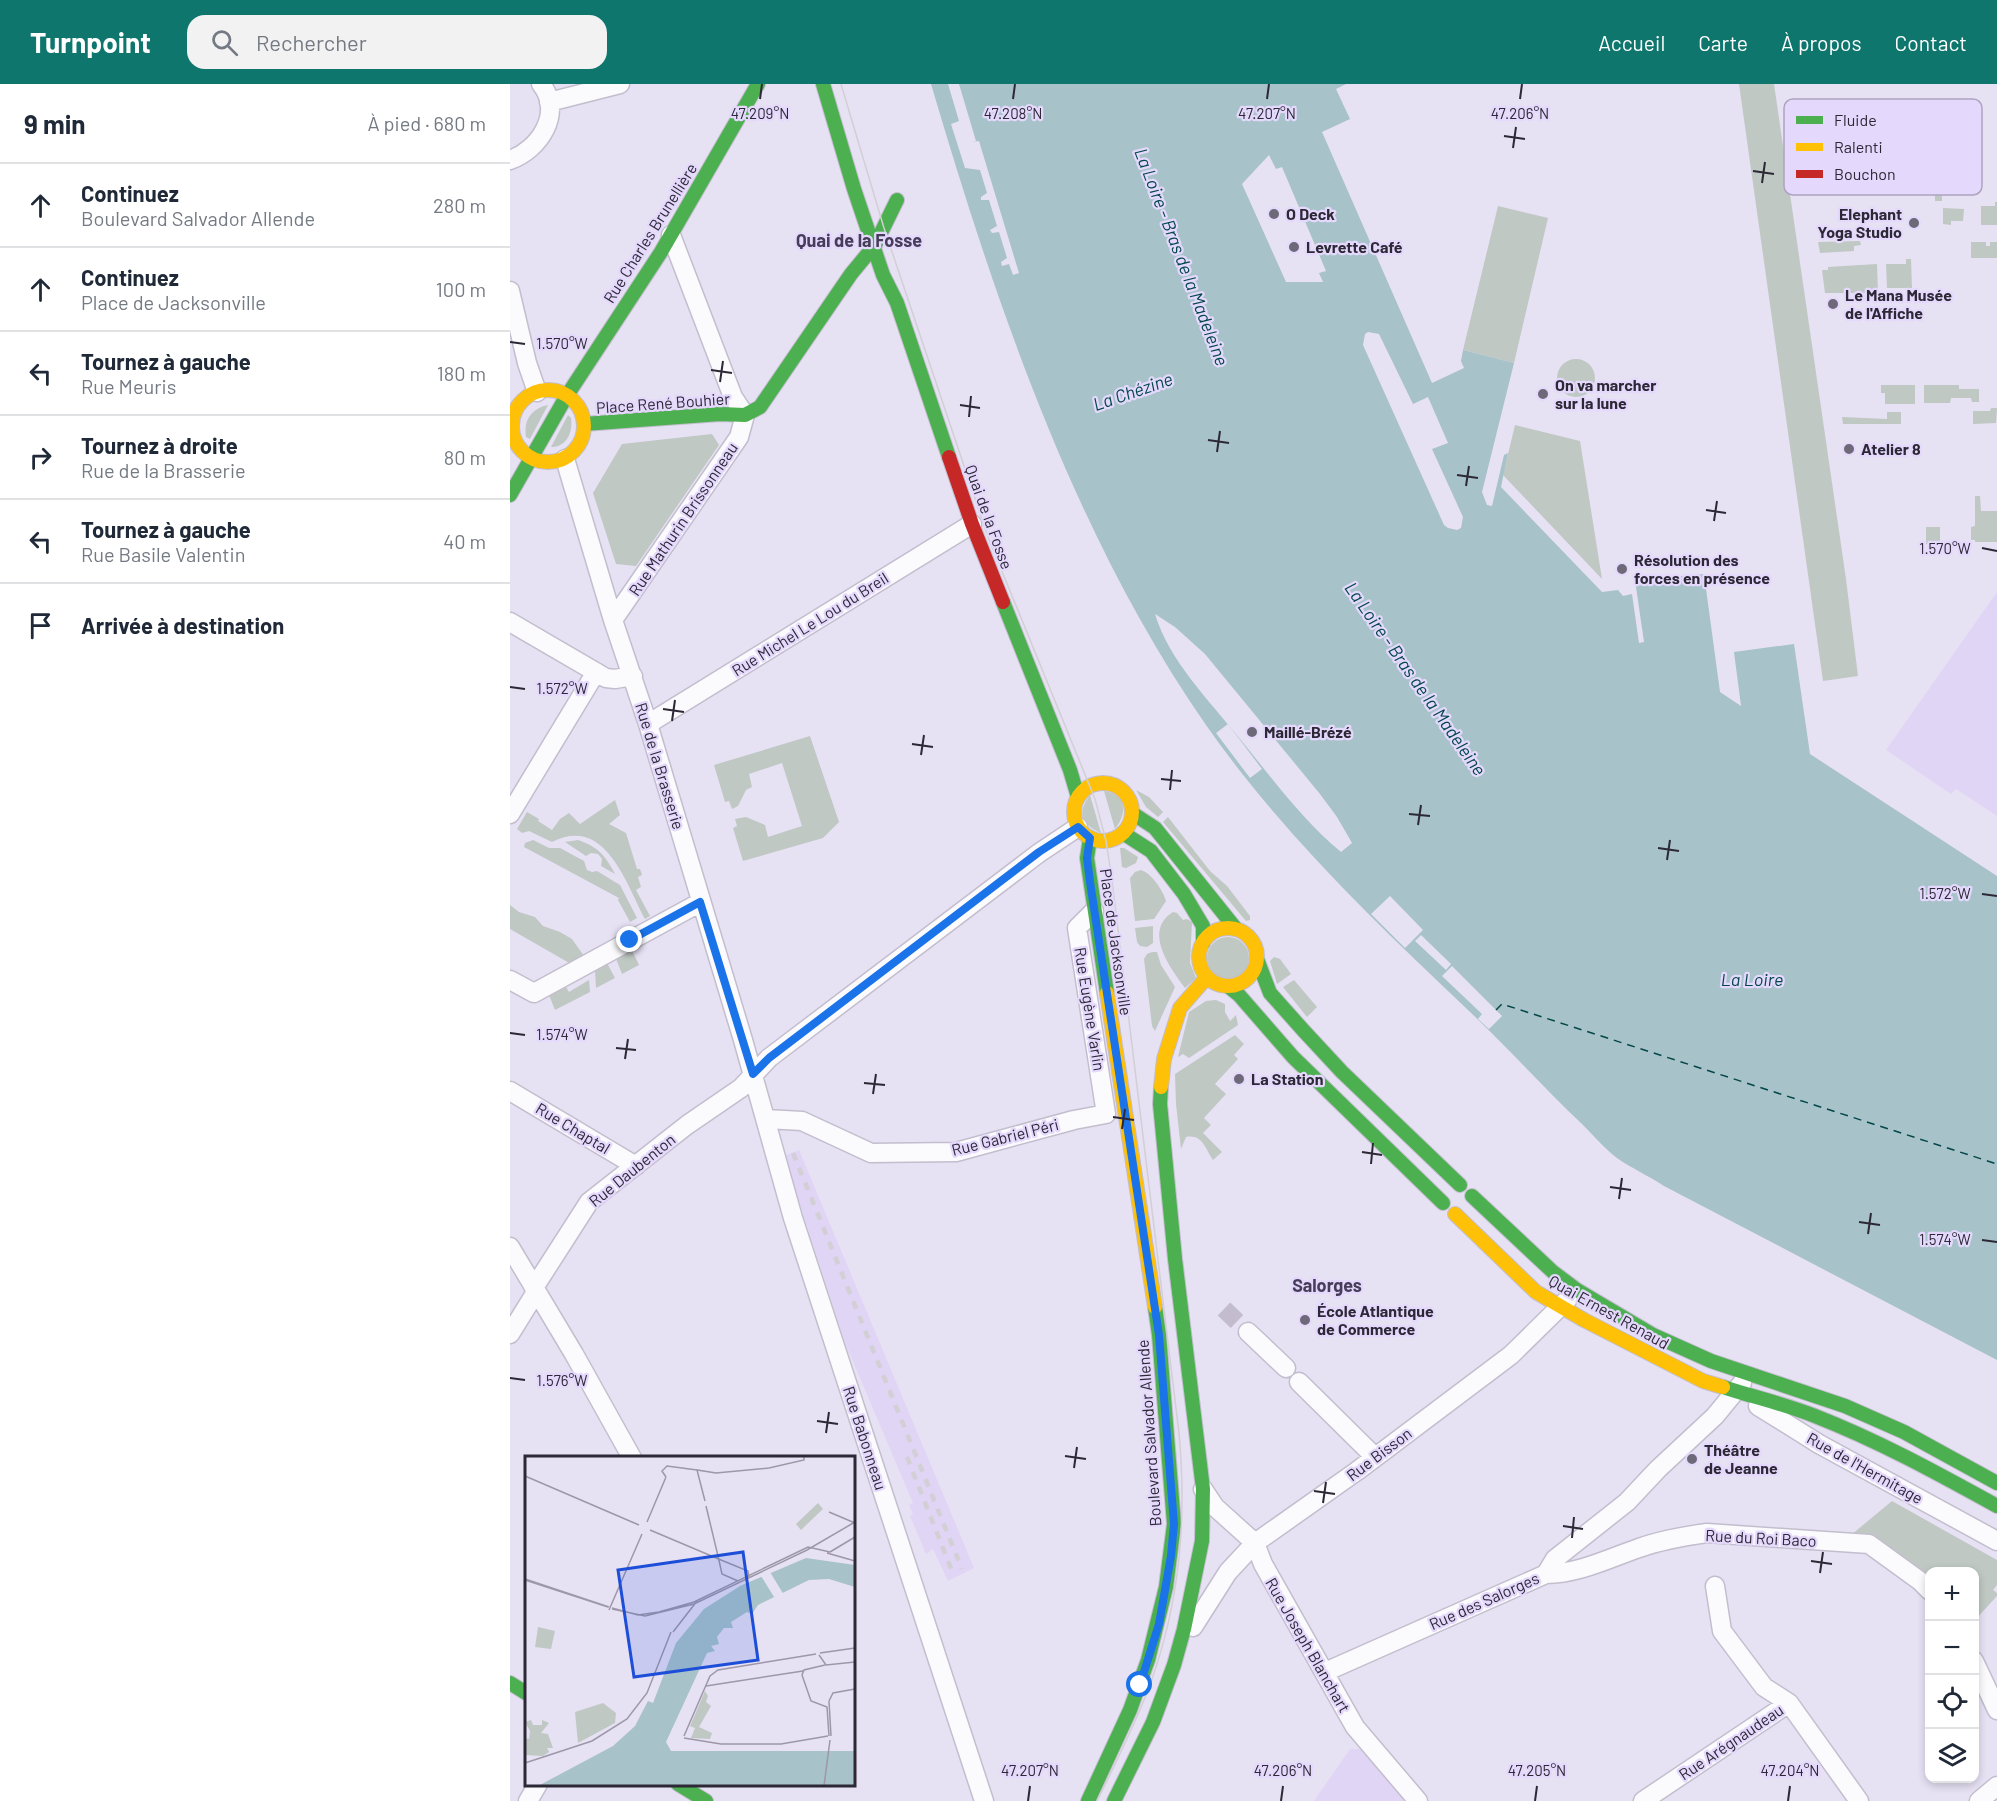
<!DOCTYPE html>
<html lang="fr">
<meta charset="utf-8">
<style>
:root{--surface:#fff;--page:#f2f2f3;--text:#1f2937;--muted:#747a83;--line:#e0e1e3;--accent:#0f766e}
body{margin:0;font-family:Barlow,sans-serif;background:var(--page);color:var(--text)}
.controls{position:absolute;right:18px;bottom:18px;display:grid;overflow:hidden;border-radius:12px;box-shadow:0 3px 9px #0003}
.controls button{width:54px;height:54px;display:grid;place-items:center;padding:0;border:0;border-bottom:2px solid var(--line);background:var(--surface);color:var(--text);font:30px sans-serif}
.stop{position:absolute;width:18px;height:18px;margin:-14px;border:4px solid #1a73e8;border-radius:50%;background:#fff}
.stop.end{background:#1a73e8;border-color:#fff;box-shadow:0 2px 6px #0008}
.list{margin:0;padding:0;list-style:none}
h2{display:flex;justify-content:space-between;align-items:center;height:78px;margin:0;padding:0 24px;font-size:26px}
h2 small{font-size:20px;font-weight:400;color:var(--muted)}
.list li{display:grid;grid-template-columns:39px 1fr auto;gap:18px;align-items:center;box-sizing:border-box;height:84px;padding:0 24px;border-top:2px solid var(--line)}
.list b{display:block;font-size:22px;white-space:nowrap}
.list p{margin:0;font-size:20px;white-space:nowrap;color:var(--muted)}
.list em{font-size:20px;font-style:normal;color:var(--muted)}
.icon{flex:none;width:33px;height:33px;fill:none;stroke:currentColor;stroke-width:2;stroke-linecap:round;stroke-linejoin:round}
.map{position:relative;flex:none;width:1487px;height:1717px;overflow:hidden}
header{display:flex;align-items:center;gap:36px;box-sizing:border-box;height:84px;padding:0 30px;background:var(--accent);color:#fff}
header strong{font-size:28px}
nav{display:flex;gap:33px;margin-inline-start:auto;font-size:21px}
.search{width:420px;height:54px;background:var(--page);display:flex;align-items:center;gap:15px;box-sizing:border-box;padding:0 21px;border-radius:18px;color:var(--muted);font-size:22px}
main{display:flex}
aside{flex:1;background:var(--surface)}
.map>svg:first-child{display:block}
.built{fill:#e0d5f5}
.green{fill:#bfc8c3}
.water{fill:#a7c2c9;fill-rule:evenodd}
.pier{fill:#e7e1f4}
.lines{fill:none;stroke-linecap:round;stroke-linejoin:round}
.ferry{stroke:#034749;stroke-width:1.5;stroke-dasharray:8 6;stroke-linecap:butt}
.street-tunnel{stroke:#c2bcce;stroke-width:18;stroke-dasharray:18 9;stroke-linecap:butt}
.street-casing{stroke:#c3becd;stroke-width:21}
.fast-casing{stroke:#c3becd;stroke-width:16}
.slow-casing{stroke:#c3becd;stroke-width:16}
.jam-casing{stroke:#c3becd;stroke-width:16}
.street{stroke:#fbfafd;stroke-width:18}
.fast{stroke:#4caf50;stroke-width:14}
.slow{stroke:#ffc107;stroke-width:14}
.jam{stroke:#c62828;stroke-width:14}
.tram{stroke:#d2cfd5;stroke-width:1.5}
.rail{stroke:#d2cfd5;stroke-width:4.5;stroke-dasharray:8 8;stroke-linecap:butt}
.route{stroke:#1a73e8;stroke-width:8}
.ticks{fill:none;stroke:#2d2835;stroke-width:2}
.poi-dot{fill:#6e6978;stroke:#e4d9fc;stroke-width:2}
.labels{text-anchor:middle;stroke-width:4.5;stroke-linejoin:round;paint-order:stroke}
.poi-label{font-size:16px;font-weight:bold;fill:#2d2835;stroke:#e4d9fc;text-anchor:start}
.street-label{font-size:16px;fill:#2d2835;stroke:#e4d9fc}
.neighbourhood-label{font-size:18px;font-weight:bold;fill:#473d59;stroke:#e4d9fc}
.water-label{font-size:18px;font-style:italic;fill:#034749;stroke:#e4d9fc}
.inset-river{fill:none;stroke:#a7c2c9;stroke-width:3}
.inset-road{fill:none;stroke:#9d97a8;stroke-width:1.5}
.view{fill:#1d4ed8;fill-opacity:0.15;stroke:#1d4ed8;stroke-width:3}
.inset-edge{fill:none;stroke:#2d2835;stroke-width:3}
.key{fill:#e4d9fc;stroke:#ada4c0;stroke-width:1.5}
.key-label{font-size:16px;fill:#2d2835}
.ticks-label{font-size:15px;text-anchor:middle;fill:#2d2835;stroke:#e4d9fc;stroke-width:4.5;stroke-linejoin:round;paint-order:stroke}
</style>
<header>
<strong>Turnpoint</strong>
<div class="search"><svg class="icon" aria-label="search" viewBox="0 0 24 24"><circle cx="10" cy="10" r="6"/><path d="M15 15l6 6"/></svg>Rechercher</div>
<nav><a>Accueil</a><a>Carte</a><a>À propos</a><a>Contact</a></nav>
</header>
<main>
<aside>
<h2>9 min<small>À pied · 680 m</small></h2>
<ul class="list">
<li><svg class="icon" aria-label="ahead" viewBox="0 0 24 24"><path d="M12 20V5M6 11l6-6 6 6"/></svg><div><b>Continuez</b><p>Boulevard Salvador Allende</p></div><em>280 m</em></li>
<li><svg class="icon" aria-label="ahead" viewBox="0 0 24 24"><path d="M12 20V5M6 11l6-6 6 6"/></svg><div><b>Continuez</b><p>Place de Jacksonville</p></div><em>100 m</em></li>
<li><svg class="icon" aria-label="left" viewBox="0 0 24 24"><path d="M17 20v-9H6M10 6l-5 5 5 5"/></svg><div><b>Tournez à gauche</b><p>Rue Meuris</p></div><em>180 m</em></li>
<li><svg class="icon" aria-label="right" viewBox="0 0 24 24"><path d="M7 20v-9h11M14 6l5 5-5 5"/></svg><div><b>Tournez à droite</b><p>Rue de la Brasserie</p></div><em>80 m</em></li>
<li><svg class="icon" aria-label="left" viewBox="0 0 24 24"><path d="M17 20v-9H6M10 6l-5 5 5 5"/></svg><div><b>Tournez à gauche</b><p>Rue Basile Valentin</p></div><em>40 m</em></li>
<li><svg class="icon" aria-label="arrive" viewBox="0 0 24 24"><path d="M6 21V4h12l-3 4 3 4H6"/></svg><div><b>Arrivée à destination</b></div></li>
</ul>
</aside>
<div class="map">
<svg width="1487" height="1717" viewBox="0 0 1487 1717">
<rect width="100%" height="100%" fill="#e7e1f4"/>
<path class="built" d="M1487 508V732L1446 705 1441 710 1376 666Z
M289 1066 464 1484 438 1497 423 1465 416 1470 400 1432 403 1430 399 1421 403 1419 336 1261 274 1072Z
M840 1665H852L896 1717H804Z"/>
<path class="green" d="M1229 0H1264L1336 495 1348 592 1313 597Z
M1431 70 1432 117H1425L1424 71Z
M1485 118H1487V141H1471V122H1485Z
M988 122 1038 134 1004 279 953 266Z
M1433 124 1454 125 1453 137H1441V141L1433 140Z
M1350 157 1351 161 1344 162V167L1310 169 1308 158Z
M1461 158H1476V162H1480V158H1487V174H1461Z
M1396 175H1401L1402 204H1377L1376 180H1396Z
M1367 180 1368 209H1315L1312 186H1318V183Z
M1047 294a19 19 0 1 1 38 0a19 19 0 1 1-38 0Z
M1371 301H1405V320H1375V309H1371Z
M1414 301H1449V305H1469V318H1462L1461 314H1441L1440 319H1414Z
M38 321 20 355 16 353C13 336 22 324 38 321Z
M1481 324H1487L1486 339 1463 340V327H1480Z
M1377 328H1391V340H1333L1332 333 1377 335Z
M58 331 61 334C63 348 57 363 41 363Z
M1005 341 1070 357 1092 495 993 391Z
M202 350 209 361 126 482 106 480 83 409 112 360Z
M1465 412H1470L1471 427H1487V458H1465V456H1461V443L1465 442Z
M1416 443H1430V460H1416Z
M300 652 329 738 313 754 233 777 223 744 227 742 225 735 236 733 255 741 258 753 292 742 272 679 239 690 242 703 236 706 228 722 222 725 219 717 215 718 204 681Z
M626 706 639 713 653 728 648 733 636 723Z
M594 707C618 710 617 730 605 745Z
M580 711 591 749C570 740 567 729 580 711Z
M105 716 110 731 99 740 116 749 127 785H130L132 791 128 793 131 803 126 806 140 832 135 835C116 799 95 731 42 758L19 747 12 749 7 745 17 728 29 735 28 737 42 746 50 735 59 729 70 740Z
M658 733 700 787 717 802 740 832V836L736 837 653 738Z
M23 756 39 764H50L74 777 77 786 82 788 87 787 110 801 127 834 120 838 108 816 109 814 14 763 15 759Z
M68 756C88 763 95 771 105 790L91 782 92 775 88 770 81 769 76 772 55 758Z
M610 764H614L628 773 626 779 616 784 612 783Z
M631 786C641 789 653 806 656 817L644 835 625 837 620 794 625 788Z
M0 821 9 828 25 833 33 842 50 848 62 855 74 872 61 880 0 845Z
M663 828 667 829 673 836 677 835 682 838 680 879 686 894 675 904C661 885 632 847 663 828Z
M643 842V859L637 863 630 862 627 858 625 844Z
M697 874a21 21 0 1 1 42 0a21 21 0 1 1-42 0Z
M121 864 129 881 112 890 105 872Z
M642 868H647L651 881 665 903 645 947 642 942 634 875 637 870Z
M764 873 770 875 781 890 767 900 760 877Z
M97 879 105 894 86 904 85 886Z
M52 896 59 908 79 896 80 908 45 926 37 906Z
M784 896 807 923 797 933 773 903Z
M706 916 715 920V928L720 937 726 931 728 941 679 974 673 970 668 973 679 928 696 917Z
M725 951 734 960 724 971 728 975 705 1000 716 1010 694 1034 701 1041 693 1049 712 1068 703 1076C695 1065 693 1050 676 1053L671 1065 666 1020 665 990Z
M1382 1417 1487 1476V1501L1483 1506 1487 1509V1512L1465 1536 1464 1488H1420L1419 1499 1341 1451Z"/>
<path class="water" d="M421 0H836L826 5 840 35 812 48 922 299 954 284 951 277 953 266 1004 279 972 408 977 421 982 422 994 371 998 369 991 403 1092 508 1108 506 1113 512 1122 510 1129 559 1134 558 1125 496 1194 490 1210 608 1231 622 1224 568 1284 560 1300 670 1487 792V1276L1154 1102C1139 1092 1121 1084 1107 1074 1095 1065 1084 1052 1073 1041 1033 1003 997 963 958 926 864 837 770 747 696 641 564 451 486 220 421 0ZM645 530 665 543 695 570 810 710 827 733 842 759 831 768C792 736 762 694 730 655 700 617 659 577 645 530Z"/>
<path class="pier" d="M438 0H449L466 57 462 58 469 57 509 189 503 191 499 180 492 182 491 178 497 174 489 148 482 149 480 146 487 142 479 116H471V113L477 109 470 86 455 84 441 40 449 37Z
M759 71 766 85 772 83 816 187 809 189 813 198H776L732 100Z
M858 248 869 250 903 320 918 313 938 359 922 365 953 433 951 444 947 446 938 444 934 441 853 261 855 250Z
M718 640 752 685 740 694 706 649Z
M880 812 913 846 895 864 861 830Z
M911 851 941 880 936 886 905 857Z
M942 882 992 932 979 945 968 935 972 930 932 892Z"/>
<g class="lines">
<path class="ferry" d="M986 926 992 920 1487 1080"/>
<path class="street-tunnel" d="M714 1225 738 1248"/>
<defs>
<path id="street" d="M39 18 110 0
M0 76C29 66 54 29 31 0
M0 207 17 279 27 308
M55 375 103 536 138 640 233 956 283 1134 474 1717
M103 536 229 353 235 331 223 313 161 151
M0 538 96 594 105 595 123 592
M138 640 462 440
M0 730 86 588
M0 896 24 909 191 818
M0 1007 126 1082
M256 1035 292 1037 361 1069 446 1068 564 1036 596 1030 567 844 584 827
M0 1163 64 1270 122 1374
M23 1202 27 1199 79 1118 177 1041 231 1004 259 974 529 769 568 743
M738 1248 776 1284
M0 1250 26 1208
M789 1298 865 1373
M1248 1322 1309 1360 1487 1457
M693 1405 705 1423 745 1459 753 1480 845 1643 908 1717
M1036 1490C1068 1490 1100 1474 1129 1464 1151 1456 1175 1452 1197 1449L1359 1460 1410 1497 1420 1507
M1205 1502 1212 1547 1254 1603 1279 1619 1349 1717
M683 1543 718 1488 745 1459 847 1387 1001 1271 1058 1215
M1464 1577 1487 1626
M815 1588 1036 1490 1045 1475 1117 1418 1148 1385 1205 1332 1232 1299
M18 1717 28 1700
M1133 1717 1279 1619
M1469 1717 1487 1702"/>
<path id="fast" d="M313 0 344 105 373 191 387 219 439 373
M74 340 210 330 235 331 250 323 341 190 365 161 387 116
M0 411 56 313 151 168 248 0
M493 518 560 686 568 713
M622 729 645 744 726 845
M613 749 641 767 674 810 693 842V859
M580 754 577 774 597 909
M747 875 760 909 793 946 832 988 950 1101
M718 902 729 911 783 973 933 1119
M962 1112 1043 1188 1067 1206 1143 1251 1201 1277 1335 1322 1394 1348 1487 1399
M1213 1303C1243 1313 1275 1320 1305 1332 1369 1357 1427 1389 1487 1422
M0 1599 16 1609
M168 1700 196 1717
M578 1717 620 1626 638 1576 656 1503 664 1440 649 1251 645 1223
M604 1717 643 1638 664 1581 674 1545 692 1457 693 1405 665 1175 650 1020 651 1003"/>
<path id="slow" d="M2 342a36 36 0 1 1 72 0a36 36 0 1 1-72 0Z
M564 728a29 29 0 1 1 58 0a29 29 0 1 1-58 0Z
M689 873a29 29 0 1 1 58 0a29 29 0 1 1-58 0Z
M597 909 645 1223
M651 1003 654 975 670 924 697 893
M945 1130 1026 1208 1074 1236 1193 1297 1213 1303"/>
<path id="jam" d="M439 373 462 440 493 518"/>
</defs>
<use href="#street" class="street-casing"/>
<use href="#fast" class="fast-casing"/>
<use href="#slow" class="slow-casing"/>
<use href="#jam" class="jam-casing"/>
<use href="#street" class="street"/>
<use href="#fast" class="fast"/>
<use href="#slow" class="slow"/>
<use href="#jam" class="jam"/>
<path class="tram" d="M331 0 374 144 478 453 585 715 596 757 602 796 669 1349C677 1437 670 1517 640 1601 625 1640 606 1679 587 1717"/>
<path class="rail" d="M283 1069 452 1485
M397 1373 442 1487"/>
</g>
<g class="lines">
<path class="route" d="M120 856 190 818 243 990 259 974 529 768 568 743 580 754 577 774 580 798 649 1251 664 1440 661 1472 649 1540 630 1601"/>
</g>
<path class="ticks" d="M250 15 252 0M503 15 505 0M757 15 759 0M1010 15 1012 0M994 52 1015 55M1003 64 1006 43M1243 87 1264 90M1252 99 1255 78M0 258 15 260M201 286 222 289M210 298 213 277M450 321 470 324M459 333 461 312M698 356 719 359M707 368 710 347M947 391 968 394M956 402 959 382M1196 426 1216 429M1204 437 1207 417M1472 464 1487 467M0 603 15 605M153 625 174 628M162 637 165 616M402 660 423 663M411 671 414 651M651 695 671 697M660 706 662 686M899 730 920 732M908 741 911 721M1148 764 1169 767M1157 776 1160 756M1472 810 1487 812M0 949 15 951M106 964 126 966M115 975 118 955M354 999 375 1001M363 1010 366 990M603 1033 624 1036M612 1045 615 1025M852 1068 872 1071M861 1080 863 1059M1100 1103 1121 1106M1109 1115 1112 1094M1349 1138 1370 1141M1358 1150 1361 1129M1472 1156 1487 1158M0 1294 15 1296M307 1337 328 1340M316 1349 319 1328M555 1372 576 1375M564 1384 567 1363M804 1407 825 1410M813 1419 816 1398M1053 1442 1073 1445M1062 1454 1064 1433M1301 1477 1322 1480M1310 1489 1313 1468M518 1717 520 1702M771 1717 773 1702M1025 1717 1027 1702M1278 1717 1280 1702"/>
<g class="poi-dot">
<circle cx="764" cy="130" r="6"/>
<circle cx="1404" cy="139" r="6"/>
<circle cx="784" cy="163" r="6"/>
<circle cx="1323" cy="220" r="6"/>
<circle cx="1033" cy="310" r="6"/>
<circle cx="1339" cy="365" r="6"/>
<circle cx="1112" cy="485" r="6"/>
<circle cx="742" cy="648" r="6"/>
<circle cx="729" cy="995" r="6"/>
<circle cx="795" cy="1236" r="6"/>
<circle cx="1182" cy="1375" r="6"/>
</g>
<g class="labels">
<g class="poi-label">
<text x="776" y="136">O Deck</text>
<text x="1392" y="136" text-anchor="end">Elephant<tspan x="1392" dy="18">Yoga Studio</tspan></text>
<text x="796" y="169">Levrette Café</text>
<text x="1335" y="217">Le Mana Musée<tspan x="1335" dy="18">de l'Affiche</tspan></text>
<text x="1045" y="307">On va marcher<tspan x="1045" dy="18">sur la lune</tspan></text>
<text x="1351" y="371">Atelier 8</text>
<text x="1124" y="482">Résolution des<tspan x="1124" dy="18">forces en présence</tspan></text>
<text x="754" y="654">Maillé-Brézé</text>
<text x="741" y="1001">La Station</text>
<text x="807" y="1233">École Atlantique<tspan x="807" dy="18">de Commerce</tspan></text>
<text x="1194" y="1372">Théâtre<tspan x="1194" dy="18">de Jeanne</tspan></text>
</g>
<g class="street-label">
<text transform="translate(140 149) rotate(-58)" y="6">Rue Charles Brunellière</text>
<text transform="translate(153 319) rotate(-4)" y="6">Place René Bouhier</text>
<text transform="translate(479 433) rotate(70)" y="6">Quai de la Fosse</text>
<text transform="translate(173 435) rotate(-56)" y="6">Rue Mathurin Brissonneau</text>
<text transform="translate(300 540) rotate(-32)" y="6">Rue Michel Le Lou du Breil</text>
<text transform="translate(150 682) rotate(73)" y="6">Rue de la Brasserie</text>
<text transform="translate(606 858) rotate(82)" y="6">Place de Jacksonville</text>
<text transform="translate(580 925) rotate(81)" y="6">Rue Eugène Varlin</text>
<text transform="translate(63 1044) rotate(31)" y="6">Rue Chaptal</text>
<text transform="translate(495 1053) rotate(-14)" y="6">Rue Gabriel Péri</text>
<text transform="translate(122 1086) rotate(-39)" y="6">Rue Daubenton</text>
<text transform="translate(1099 1228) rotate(29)" y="6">Quai Ernest Renaud</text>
<text transform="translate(639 1349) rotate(-94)" y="6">Boulevard Salvador Allende</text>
<text transform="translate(355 1354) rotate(72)" y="6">Rue Babonneau</text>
<text transform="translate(869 1370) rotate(-37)" y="6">Rue Bisson</text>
<text transform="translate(1355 1384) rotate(29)" y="6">Rue de l'Hermitage</text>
<text transform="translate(1251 1454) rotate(3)" y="6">Rue du Roi Baco</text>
<text transform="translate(974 1517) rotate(-24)" y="6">Rue des Salorges</text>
<text transform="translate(798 1561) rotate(60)" y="6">Rue Joseph Blanchart</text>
<text transform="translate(1221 1658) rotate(-34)" y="6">Rue Arégnaudeau</text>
</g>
<g class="neighbourhood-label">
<text x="349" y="163">Quai de la Fosse</text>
<text x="817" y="1208">Salorges</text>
</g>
<g class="water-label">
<text transform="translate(671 173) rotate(69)" y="6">La Loire - Bras de la Madeleine</text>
<text transform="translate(623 308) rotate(-19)" y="6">La Chézine</text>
<text transform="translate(905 595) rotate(55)" y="6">La Loire - Bras de la Madeleine</text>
<text x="1242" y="902">La Loire</text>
</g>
</g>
<g transform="translate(15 1372)">
<rect width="330" height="330" fill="#e7e1f4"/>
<path d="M293 47 298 53 276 74 271 68ZM13 171 30 175 26 193 10 191ZM180 235 183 240 181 246 186 250 174 271 187 277 185 283 166 282 170 272 165 270ZM78 247 91 257 90 267 53 287 50 256ZM6 264 8 269H17V264L24 267 16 277 23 278 28 292H22L24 296 18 300 0 299V282L4 283 5 275 0 266Z" fill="#bfc8c3"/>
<path d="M281 102 330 109V131L304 123 284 124 233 149 227 158 222 156 206 166 208 172H199L192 181 194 188 186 190 190 195 182 197 141 286 146 295H330V330H13L88 290 110 270 123 245 128 247 151 187 179 153 215 130Z" fill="#a7c2c9"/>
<path d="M244 115 245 116 259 139 249 141 236 120Z" fill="#e7e1f4"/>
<path class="inset-river" d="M35 330 62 317 144 304 165 297M87 330 109 310 139 258 153 225 161 177"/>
<path class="inset-road" d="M0 20 114 69M141 21 137 15 142 10 172 14M180 45 172 14 191 17 244 12 279 4V0M181 50 193 100M304 56 330 67M122 66 141 21M125 74 196 104M305 96 330 81M302 97 330 105M193 100 197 118 213 125M196 104 223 115 224 121M0 123 84 151M0 124 83 151M87 152 113 159 134 156 169 146 283 91 305 96M87 153 120 160 169 148 282 94 330 66M84 154 117 78M148 176 172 145M295 197 330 192M294 199 301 209 330 206M300 209 279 214 277 219 286 245 302 251 304 280M181 230 278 215M304 245 308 237 330 233M304 245 306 280M159 280 185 220 193 214 291 198M159 282 196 288H256L303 280M0 307 67 285 102 263 122 237 146 176M299 330 305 284"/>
<path class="view" d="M218 96 233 204 109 221 93 114Z"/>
<rect width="330" height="330" class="inset-edge"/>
</g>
<rect x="1274" y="15" width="198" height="96" rx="9" class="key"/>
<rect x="1286" y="32" width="27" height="8" fill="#4caf50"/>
<rect x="1286" y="59" width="27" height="8" fill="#ffc107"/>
<rect x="1286" y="86" width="27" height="8" fill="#c62828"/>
<g class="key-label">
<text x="1324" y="42">Fluide</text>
<text x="1324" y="69">Ralenti</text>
<text x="1324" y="96">Bouchon</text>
</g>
<g class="ticks-label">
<text x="250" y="35">47.209°N</text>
<text x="503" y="35">47.208°N</text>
<text x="757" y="35">47.207°N</text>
<text x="1010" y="35">47.206°N</text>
<text x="52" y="265">1.570°W</text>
<text x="1435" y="470">1.570°W</text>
<text x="52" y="610">1.572°W</text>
<text x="1435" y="815">1.572°W</text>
<text x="52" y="956">1.574°W</text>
<text x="1435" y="1161">1.574°W</text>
<text x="52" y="1302">1.576°W</text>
<text x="520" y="1692">47.207°N</text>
<text x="773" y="1692">47.206°N</text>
<text x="1027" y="1692">47.205°N</text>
<text x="1280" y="1692">47.204°N</text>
</g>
</svg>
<div class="controls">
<button>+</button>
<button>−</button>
<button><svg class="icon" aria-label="locate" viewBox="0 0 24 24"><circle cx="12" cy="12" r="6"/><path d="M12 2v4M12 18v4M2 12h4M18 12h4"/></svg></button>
<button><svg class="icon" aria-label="layers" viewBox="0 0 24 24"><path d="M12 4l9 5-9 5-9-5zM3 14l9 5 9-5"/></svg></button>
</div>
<div class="stop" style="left:630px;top:1601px"></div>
<div class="stop end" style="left:120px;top:856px"></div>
</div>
</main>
